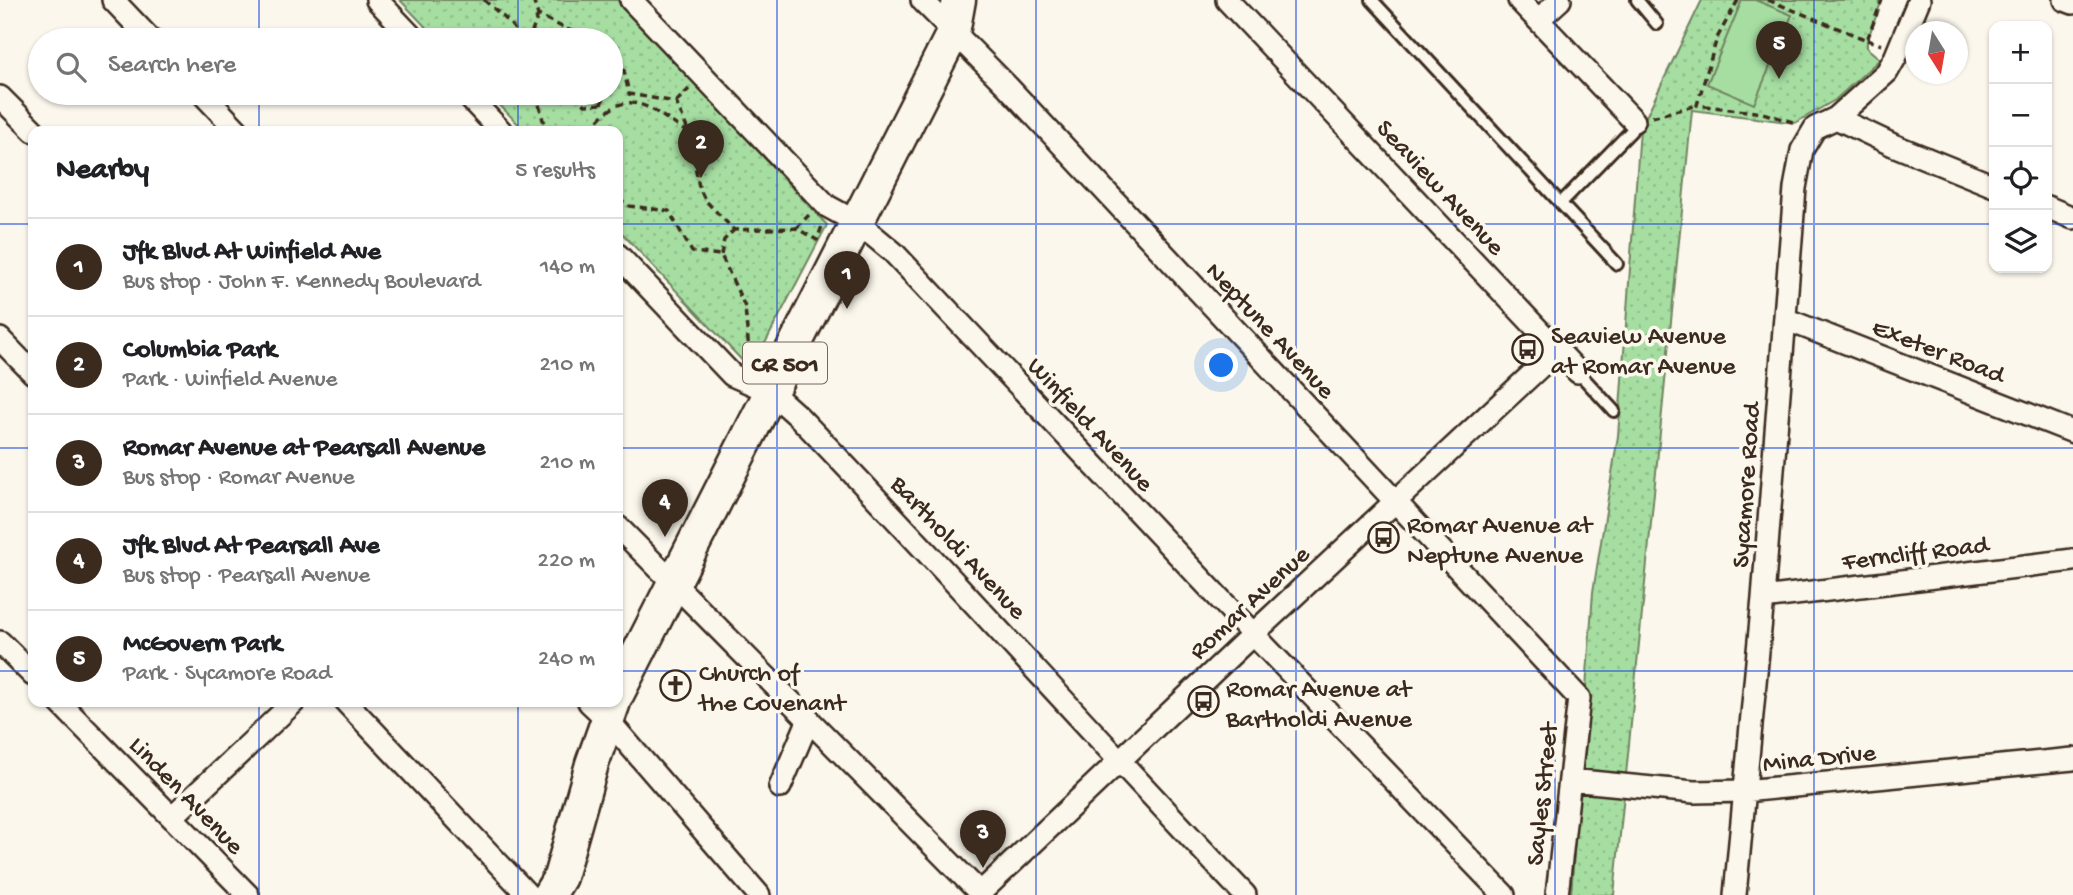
<!DOCTYPE html>
<meta charset="utf-8">
<style>
:root{--surface:#fff;--page:#f6f6f6;--text:#202124;--muted:#757577;--line:#e0e0e0;--accent:#3b2a1e}
body{margin:0;font-family:"Gochi Hand",sans-serif;background:var(--page);color:var(--text)}
.controls{position:absolute;right:21px;top:21px;display:grid;overflow:hidden;border-radius:14px;box-shadow:0 2px 5px #0004}
.controls button{width:63px;height:63px;display:grid;place-items:center;padding:0;border:0;border-bottom:2px solid var(--line);background:var(--surface);color:var(--text);font:35px sans-serif}
.compass{position:absolute;left:1905px;top:21px;width:63px;height:63px;border-radius:50%;background:var(--surface);box-shadow:0 2px 5px #0004;rotate:169deg}
.you{position:absolute;left:1222px;top:366px;width:24px;height:24px;margin:-18px;border:5px solid #fff;border-radius:50%;background:#1a73e8;box-shadow:0 0 0 10px #1a73e833}
.badge{display:grid;place-items:center;width:46px;height:46px;border-radius:50%;background:var(--accent);color:#fff;font-size:23px;font-weight:700}
.pin{position:absolute;translate:-50% -58px;filter:drop-shadow(0 2px 4px #0008)}
.pin::after{content:'';position:absolute;top:37px;width:24px;height:21px;background:inherit;clip-path:polygon(0 0,100% 0,50% 100%)}
.list{margin:0;padding:0;list-style:none}
h2{display:flex;justify-content:space-between;align-items:center;height:91px;margin:0;padding:0 28px;font-size:30px}
h2 small{font-size:23px;font-weight:400;color:var(--muted)}
.list li{display:grid;grid-template-columns:46px 1fr auto;gap:21px;align-items:center;box-sizing:border-box;height:98px;padding:0 28px;border-top:2px solid var(--line)}
.list b{display:block;font-size:26px;white-space:nowrap}
.list p{margin:0;font-size:23px;white-space:nowrap;color:var(--muted)}
.list em{font-size:23px;font-style:normal;color:var(--muted)}
.icon{flex:none;width:38px;height:38px;fill:none;stroke:currentColor;stroke-width:2;stroke-linecap:round;stroke-linejoin:round}
.map{position:relative;flex:none;width:2073px;height:895px;overflow:hidden}
.search{position:absolute;background:var(--surface);box-shadow:0 2px 5px #0004;left:28px;top:28px;width:595px;height:77px;display:flex;align-items:center;gap:18px;box-sizing:border-box;padding:0 24px;border-radius:38px;color:var(--muted);font-size:26px}
.panel{position:absolute;background:var(--surface);box-shadow:0 2px 5px #0004;left:28px;top:126px;width:595px;height:581px;border-radius:14px}
.map>svg:first-child{display:block}
.grass{fill:url(#grass-dots);stroke:#708460;stroke-width:2}
.pitch{fill:#a6dea2;stroke:#708460;stroke-width:2}
.lines{fill:none;stroke-linecap:round;stroke-linejoin:round}
.service-casing{stroke:#3b2a1e;stroke-width:16}
.minor-casing{stroke:#3b2a1e;stroke-width:26}
.primary-casing{stroke:#3b2a1e;stroke-width:37}
.path{stroke:#3b2a1e;stroke-width:3.5;stroke-dasharray:7 5;stroke-linecap:butt}
.service{stroke:#fbf7ec;stroke-width:10}
.minor{stroke:#fbf7ec;stroke-width:21}
.primary{stroke:#fbf7ec;stroke-width:32}
.grid{fill:none;stroke:#1d4ed8;stroke-width:2;stroke-opacity:0.55}
.labels{text-anchor:middle;stroke-width:7;stroke-linejoin:round;paint-order:stroke}
.shield{fill:#fbf7ec;stroke:#75685c;stroke-width:2}
.shield-label{font-size:24px;font-weight:bold;fill:#3b2a1e}
.street-label{font-size:26px;fill:#3b2a1e;stroke:#fbf7ec}
.poi-label{font-size:26px;fill:#3b2a1e;stroke:#fbf7ec;text-anchor:start}
</style>
<div class="map">
<svg width="2073" height="895" viewBox="0 0 2073 895">
<defs>
<pattern id="grass-dots" width="8" height="8" patternUnits="userSpaceOnUse" patternTransform="scale(1.75)"><rect width="8" height="8" fill="#a6dea2"/><path d="M2 2h.1M6 6h.1" fill="none" stroke="#90bf8b" stroke-width="1.8" stroke-linecap="round"/></pattern>
</defs>
<rect width="100%" height="100%" fill="#fbf7ec"/>
<filter id="ink" filterUnits="userSpaceOnUse"><feTurbulence type="fractalNoise" baseFrequency=".0143" numOctaves="2"/><feDisplacementMap in="SourceGraphic" scale="14" xChannelSelector="R" yChannelSelector="G"/><feConvolveMatrix kernelMatrix="1 2 1 2 8 2 1 2 1" color-interpolation-filters="sRGB"/></filter>
<g filter="url(#ink)">
<path class="grass" d="M400 0H617L827 225 751 370 618 229V131H525L488 93H611V40H438Z
M1702 0H1882L1867 41V48L1880 59 1835 100 1795 123 1692 110 1614 895H1571L1593 592 1618 436 1640 129Z"/>
<path class="pitch" d="M1742 0H1755L1792 15 1754 104 1707 84Z"/>
<g class="lines">
<defs>
<path id="service" d="M1372 0 1617 264
M1637 0 1657 24
M1561 203 1631 131 1634 121
M1578 372 1614 411"/>
<path id="minor" d="M113 0 151 40
M377 0 415 40
M631 0 827 206 858 223 893 252 1253 634 1504 895
M922 0 1008 87 1579 698 1557 895
M1227 0 1578 372
M1519 0 1634 121
M2065 0 2073 3
M1538 20 1560 0
M202 93 238 131
M465 93 501 131
M0 97 34 131
M1836 118 1893 145 1994 186
M2047 207 2073 218
M618 255 732 375 771 392 799 417C950 574 1095 737 1245 895
M1785 319 2073 432
M0 339 33 373
M618 527 982 895
M1763 598 2073 560
M0 642 33 675
M59 702 248 895
M346 702 528 895
M589 702 607 719 759 895
M1570 780 1694 792 1744 791 2073 759
M780 787 809 719
M172 817 294 702
M978 895 1253 634 1558 350
M1735 895 1763 598 1795 188 1802 150 1815 128 1836 118 1887 72 1895 58 1919 0"/>
<path id="primary" d="M618 693 953 33 959 0
M549 895 560 877 592 764 614 702"/>
</defs>
<use href="#service" class="service-casing"/>
<use href="#minor" class="minor-casing"/>
<use href="#primary" class="primary-casing"/>
<path class="path" d="M484 0C496 11 515 24 520 40
M533 0 538 15 566 29 599 40
M1738 0 1717 38 1697 105 1763 113 1796 123
M1768 0 1867 40 1882 0
M519 35 532 32 538 15
M1867 40 1882 45
M536 93 543 120 556 131
M576 93 585 105 601 104
M676 102 689 89
M601 104 606 93
M1652 117 1697 105
M600 131 597 122C631 82 655 114 689 133L676 102 629 94 623 66 611 52
M689 133 699 187 705 200 734 230 796 228 817 240 822 226 821 224
M618 199 629 206 669 211 692 252 721 255 745 307 750 363
M796 228 809 215
M721 255 724 240 734 230"/>
<use href="#service" class="service"/>
<use href="#minor" class="minor"/>
<use href="#primary" class="primary"/>
</g>
</g>
<path class="grid" d="M259 0V40M518 0V40M777 0V895M1036 0V895M1296 0V895M1555 0V895M1814 0V895M259 93V131M518 93V131M0 224H33M618 224H1994M2047 224H2073M0 448H33M618 448H2073M0 671H33M618 671H2073M259 702V895M518 702V895"/>
<defs>
<symbol id="bus-ring" viewBox="-11 -11 22 22"><circle r="9.5" fill="#fbf7ec" stroke="#3b2a1e" stroke-width="1.5"/><path d="M-5-6H5V4H4V6H2V4H-2V6H-4V4H-5ZM-3.5-4V0h7V-4ZM-3.5 1.2v1.5H-2V1.2ZM2 1.2v1.5H3.5V1.2Z" fill="#3b2a1e"/></symbol>
<symbol id="church-ring" viewBox="-11 -11 22 22"><circle r="9.5" fill="#fbf7ec" stroke="#3b2a1e" stroke-width="1.5"/><path d="M-1.2-6h2.4v3.5h3.3v2.4h-3.3V6h-2.4V-.1h-3.3v-2.4h3.3Z" fill="#3b2a1e"/></symbol>
</defs>
<g fill-rule="evenodd">
<use href="#bus-ring" x="1510" y="332" width="35" height="35"/>
<use href="#bus-ring" x="1366" y="520" width="35" height="35"/>
<use href="#church-ring" x="658" y="668" width="35" height="35"/>
<use href="#bus-ring" x="1186" y="684" width="35" height="35"/>
</g>
<g class="labels">
<rect class="shield" x="743" y="342.5" width="84" height="41" rx="5"/>
<g class="shield-label">
<text x="785" y="371">CR 501</text>
</g>
<g class="street-label">
<text transform="translate(1442 186) rotate(47)" y="9">Seaview Avenue</text>
<text transform="translate(1272 329) rotate(47)" y="9">Neptune Avenue</text>
<text transform="translate(1939 349) rotate(21)" y="9">Exeter Road</text>
<text transform="translate(1092 423) rotate(47)" y="9">Winfield Avenue</text>
<text transform="translate(1744 485) rotate(-86)" y="9">Sycamore Road</text>
<text transform="translate(960 546) rotate(47)" y="9">Bartholdi Avenue</text>
<text transform="translate(1915 551) rotate(-7)" y="9">Ferncliff Road</text>
<text transform="translate(1248 601) rotate(-43)" y="9">Romar Avenue</text>
<text transform="translate(1819 756) rotate(-6)" y="9">Mina Drive</text>
<text transform="translate(188 794) rotate(46)" y="9">Linden Avenue</text>
<text transform="translate(1540 794) rotate(-84)" y="9">Sayles Street</text>
</g>
<g class="poi-label">
<text x="1551" y="343">Seaview Avenue<tspan x="1551" dy="30">at Romar Avenue</tspan></text>
<text x="1407" y="532">Romar Avenue at<tspan x="1407" dy="30">Neptune Avenue</tspan></text>
<text x="699" y="680">Church of<tspan x="699" dy="30">the Covenant</tspan></text>
<text x="1226" y="696">Romar Avenue at<tspan x="1226" dy="30">Bartholdi Avenue</tspan></text>
</g>
</g>
</svg>
<div class="controls">
<button>+</button>
<button>−</button>
<button><svg class="icon" aria-label="locate" viewBox="0 0 24 24"><circle cx="12" cy="12" r="6"/><path d="M12 2v4M12 18v4M2 12h4M18 12h4"/></svg></button>
<button><svg class="icon" aria-label="layers" viewBox="0 0 24 24"><path d="M12 4l9 5-9 5-9-5zM3 14l9 5 9-5"/></svg></button>
</div>
<svg class="compass" viewBox="-18 -18 36 36"><path d="M0-13l5 13h-10z" fill="#e53935"/><path d="M0 13l5-13h-10z" fill="#757577"/></svg>
<div class="you"></div>
<div class="pin badge" style="left:847px;top:309px">1</div>
<div class="pin badge" style="left:701px;top:178px">2</div>
<div class="pin badge" style="left:983px;top:868px">3</div>
<div class="pin badge" style="left:665px;top:537px">4</div>
<div class="pin badge" style="left:1779px;top:79px">5</div>
<div class="search"><svg class="icon" aria-label="search" viewBox="0 0 24 24"><circle cx="10" cy="10" r="6"/><path d="M15 15l6 6"/></svg>Search here</div>
<section class="panel">
<h2>Nearby<small>5 results</small></h2>
<ul class="list">
<li><span class="badge">1</span><div><b>Jfk Blvd At Winfield Ave</b><p>Bus stop · John F. Kennedy Boulevard</p></div><em>140 m</em></li>
<li><span class="badge">2</span><div><b>Columbia Park</b><p>Park · Winfield Avenue</p></div><em>210 m</em></li>
<li><span class="badge">3</span><div><b>Romar Avenue at Pearsall Avenue</b><p>Bus stop · Romar Avenue</p></div><em>210 m</em></li>
<li><span class="badge">4</span><div><b>Jfk Blvd At Pearsall Ave</b><p>Bus stop · Pearsall Avenue</p></div><em>220 m</em></li>
<li><span class="badge">5</span><div><b>McGovern Park</b><p>Park · Sycamore Road</p></div><em>240 m</em></li>
</ul>
</section>
</div>
